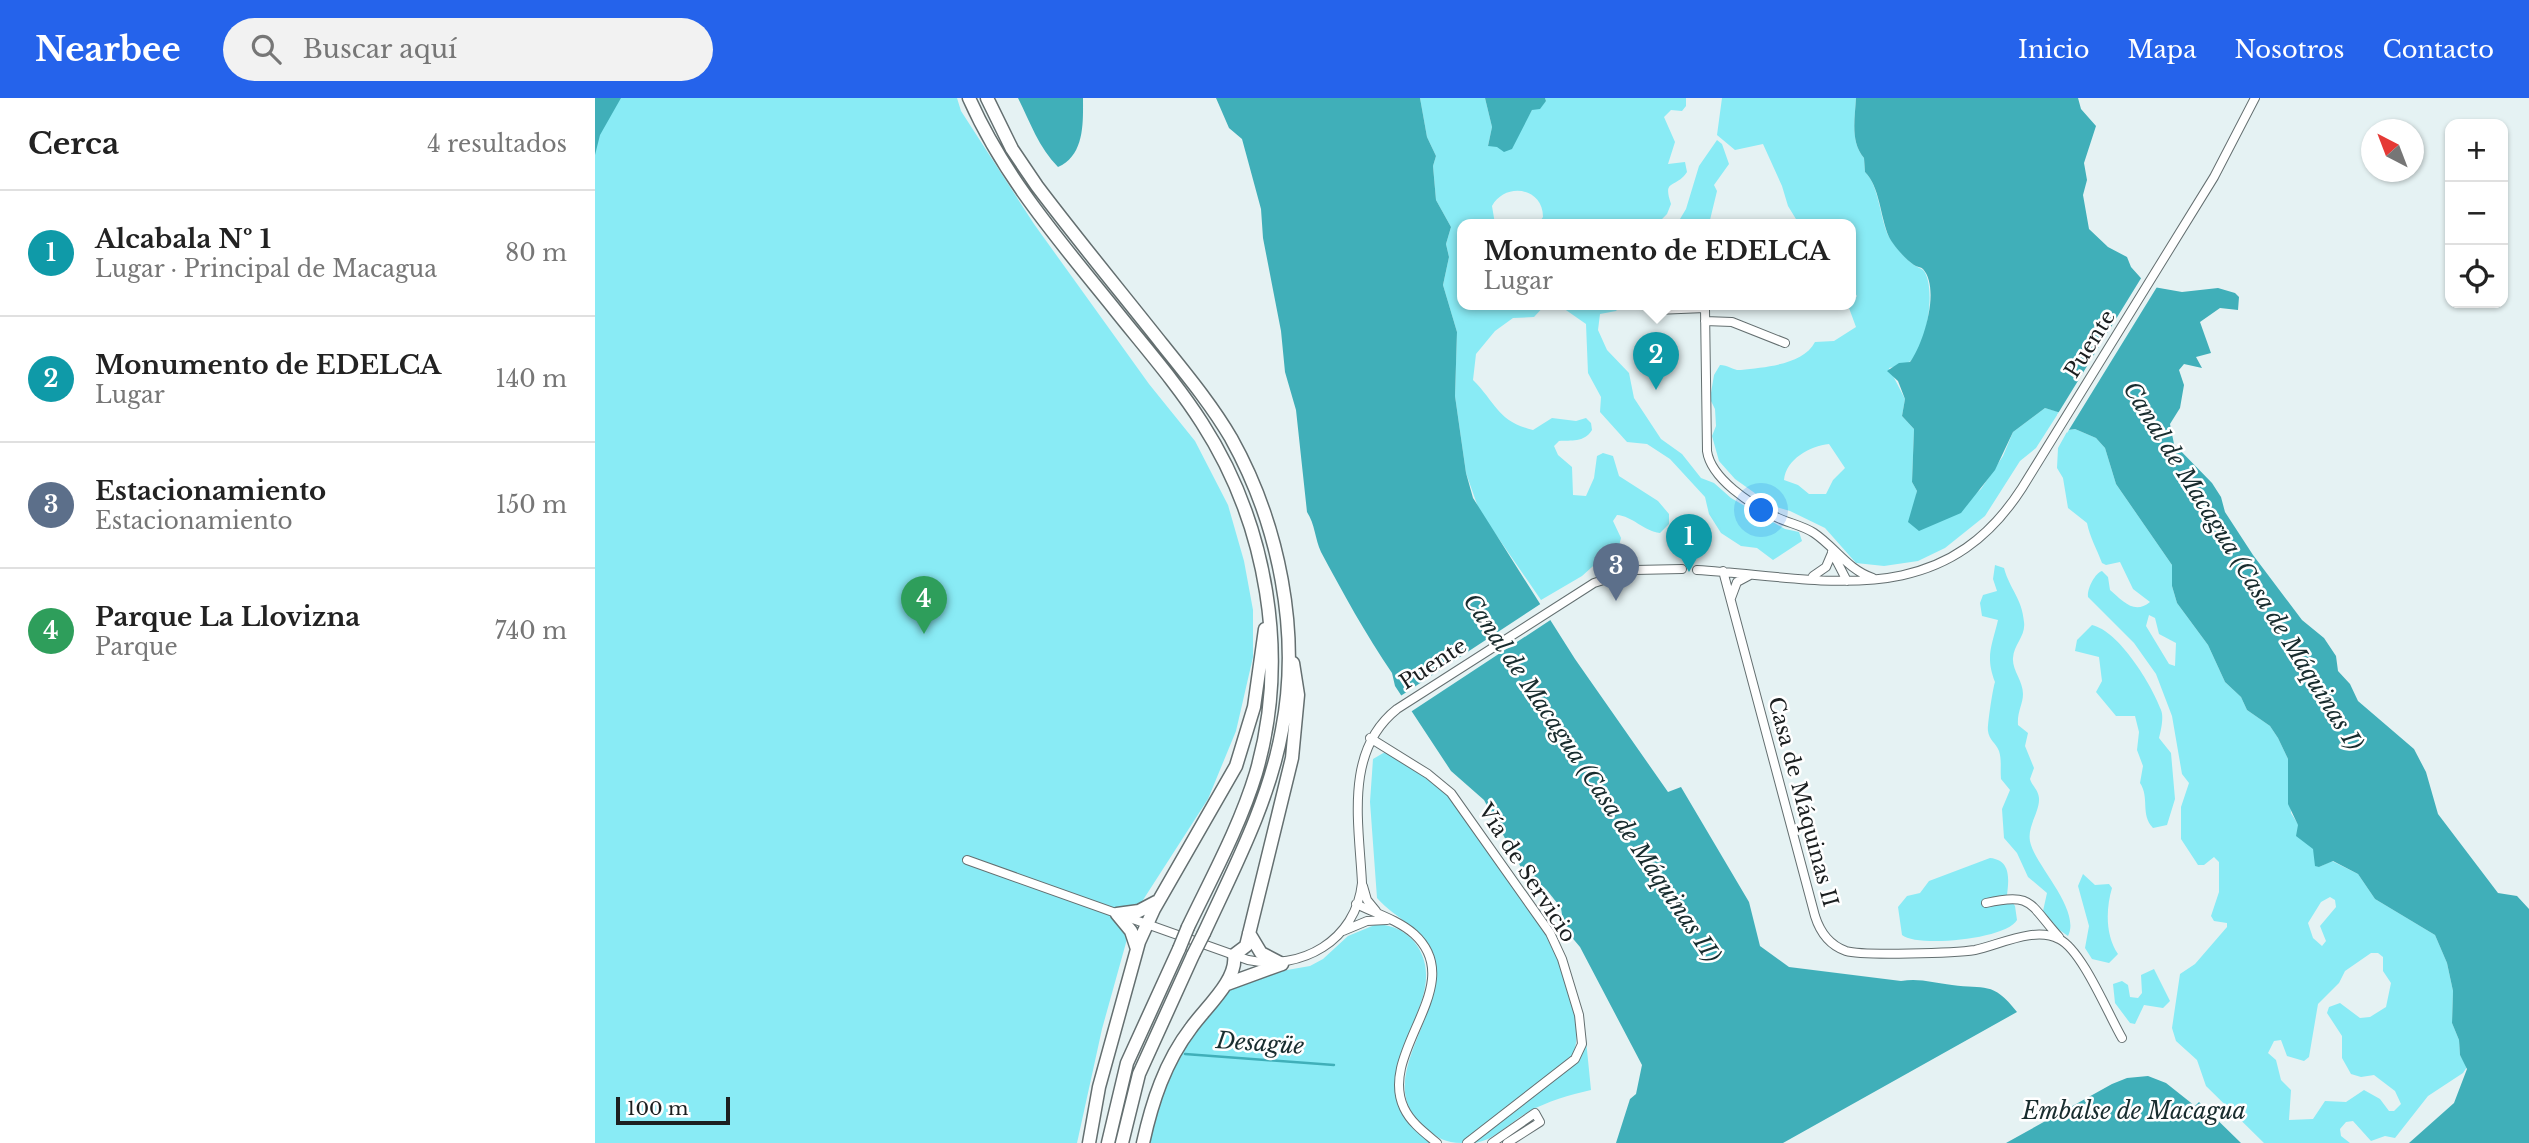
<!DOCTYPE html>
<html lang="es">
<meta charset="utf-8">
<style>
:root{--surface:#fff;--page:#f2f2f2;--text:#222;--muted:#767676;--line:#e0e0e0;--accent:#2563eb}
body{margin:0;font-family:"Libre Baskerville",serif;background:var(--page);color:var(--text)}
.controls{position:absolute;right:21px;top:21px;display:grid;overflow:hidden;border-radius:14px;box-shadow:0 2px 5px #0004}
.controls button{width:63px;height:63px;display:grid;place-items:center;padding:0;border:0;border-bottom:2px solid var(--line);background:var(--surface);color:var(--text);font:35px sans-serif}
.compass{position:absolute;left:1766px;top:21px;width:63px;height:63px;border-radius:50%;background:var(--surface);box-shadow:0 2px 5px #0004;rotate:318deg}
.scale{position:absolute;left:21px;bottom:18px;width:114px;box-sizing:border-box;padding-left:7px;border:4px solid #1b1f20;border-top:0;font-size:19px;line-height:24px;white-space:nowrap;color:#1b1f20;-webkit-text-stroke:5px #fff;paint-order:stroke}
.you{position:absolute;left:1167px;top:413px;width:24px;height:24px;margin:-18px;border:5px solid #fff;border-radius:50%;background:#1a73e8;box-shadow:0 0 0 10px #1a73e833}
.badge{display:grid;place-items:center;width:46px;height:46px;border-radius:50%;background:var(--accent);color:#fff;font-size:23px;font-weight:700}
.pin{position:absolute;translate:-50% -58px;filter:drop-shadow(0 2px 4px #0008)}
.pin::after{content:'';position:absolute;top:37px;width:24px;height:21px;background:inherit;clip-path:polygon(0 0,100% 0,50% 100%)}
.popup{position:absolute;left:862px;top:121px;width:399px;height:91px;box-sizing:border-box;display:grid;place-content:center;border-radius:14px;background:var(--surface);filter:drop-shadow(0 2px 5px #0005);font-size:23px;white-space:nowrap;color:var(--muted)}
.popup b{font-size:26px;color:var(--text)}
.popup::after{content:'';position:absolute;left:50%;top:100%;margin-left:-14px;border:14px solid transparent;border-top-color:var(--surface)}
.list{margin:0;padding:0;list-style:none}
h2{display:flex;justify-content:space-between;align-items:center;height:91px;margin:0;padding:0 28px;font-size:30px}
h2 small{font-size:23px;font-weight:400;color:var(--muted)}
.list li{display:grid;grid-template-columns:46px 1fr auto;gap:21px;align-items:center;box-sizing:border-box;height:126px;padding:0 28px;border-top:2px solid var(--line)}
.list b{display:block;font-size:26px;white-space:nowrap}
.list p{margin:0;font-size:23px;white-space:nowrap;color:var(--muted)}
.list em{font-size:23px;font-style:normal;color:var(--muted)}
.icon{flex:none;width:38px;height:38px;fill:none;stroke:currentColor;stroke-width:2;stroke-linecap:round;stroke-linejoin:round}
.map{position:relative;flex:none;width:1934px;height:1045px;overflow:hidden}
header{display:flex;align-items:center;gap:42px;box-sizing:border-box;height:98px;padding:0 35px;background:var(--accent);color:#fff}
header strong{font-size:33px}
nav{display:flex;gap:38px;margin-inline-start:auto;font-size:24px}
.search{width:490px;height:63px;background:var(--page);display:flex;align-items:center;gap:18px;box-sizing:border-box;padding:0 24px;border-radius:38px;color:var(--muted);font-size:26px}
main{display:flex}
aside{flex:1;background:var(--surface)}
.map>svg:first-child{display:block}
.green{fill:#89ebf5;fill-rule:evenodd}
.water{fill:#40afb9}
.pier{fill:#e5f2f3}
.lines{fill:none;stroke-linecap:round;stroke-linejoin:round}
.stream{stroke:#40afb9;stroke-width:2.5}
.minor-casing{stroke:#646f70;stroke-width:10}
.secondary-casing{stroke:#646f70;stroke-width:15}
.minor{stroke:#fff;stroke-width:8}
.secondary{stroke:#fff;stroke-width:12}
.secondary-bridge-casing{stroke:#646f70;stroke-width:15;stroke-linecap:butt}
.secondary-bridge{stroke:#fff;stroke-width:12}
.labels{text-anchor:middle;stroke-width:5;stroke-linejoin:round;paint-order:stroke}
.street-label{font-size:21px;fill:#1b1f20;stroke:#fff}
.water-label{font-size:23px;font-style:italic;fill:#192d2f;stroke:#fff}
</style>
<header>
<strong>Nearbee</strong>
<div class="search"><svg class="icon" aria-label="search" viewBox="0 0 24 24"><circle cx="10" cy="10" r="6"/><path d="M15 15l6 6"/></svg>Buscar aquí</div>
<nav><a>Inicio</a><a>Mapa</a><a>Nosotros</a><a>Contacto</a></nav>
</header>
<main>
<aside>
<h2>Cerca<small>4 resultados</small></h2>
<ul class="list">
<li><span class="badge" style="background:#0f9aa8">1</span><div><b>Alcabala Nº 1</b><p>Lugar · Principal de Macagua</p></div><em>80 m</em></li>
<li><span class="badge" style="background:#0f9aa8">2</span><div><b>Monumento de EDELCA</b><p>Lugar</p></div><em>140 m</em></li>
<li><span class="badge" style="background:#5c6f8a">3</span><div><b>Estacionamiento</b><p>Estacionamiento</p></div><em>150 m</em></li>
<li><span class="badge" style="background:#2e9e5b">4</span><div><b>Parque La Llovizna</b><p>Parque</p></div><em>740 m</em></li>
</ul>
</aside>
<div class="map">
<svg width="1934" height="1045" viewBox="0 0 1934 1045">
<rect width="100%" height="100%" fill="#e5f2f3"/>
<path class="green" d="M5 0H362L366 13 439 126 554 286 600 343 633 407 649 463 658 512V559L641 633 613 701 539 816 507 931 482 1045H0V6Z
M825 0H890L897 29 893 48 920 42 937 12 951 3 950 0H1091V8L1087 13 1076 12 1069 19 1080 44 1073 66 1090 64 1092 74C1081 91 1067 80 1076 106L1072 116 1062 126H943L948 119C948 89 910 84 897 108L900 126H867V206H951L939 219 918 220 900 233 881 256 878 282C902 306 902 323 938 332L957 320 981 323 991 320 996 325 997 332C989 345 976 342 964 343L959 348 963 357 977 369 978 397 991 398 999 380 1002 358 1008 355 1018 358 1024 378 1063 403 1074 416V426L1065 435C1049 433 1037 418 1022 417L1018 423 1026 440 1023 452 1007 460 987 478 946 502 884 412 871 375 860 298 862 234 848 187 854 159 851 146 856 129 841 102 838 68 841 58 832 39Z
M1127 0H1261C1260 20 1255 44 1269 60L1270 74C1285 89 1284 119 1294 139 1299 147 1310 161 1319 167 1320 168 1327 171 1328 172 1342 187 1332 253 1314 264 1309 268 1300 269 1294 270L1310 301 1307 318 1319 331 1317 384 1322 393 1318 414 1370 405 1386 391 1408 358 1418 334 1450 310 1464 314 1441 350 1425 363 1390 418 1350 450 1323 463 1289 468 1261 465 1230 430 1195 413 1178 408 1140 381 1124 363 1117 338 1121 328 1120 311 1115 301 1119 277 1125 267C1133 267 1139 273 1146 272 1170 269 1208 267 1220 244L1239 243 1261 229 1254 210 1262 198 1255 189V126H1204L1193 108 1187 88 1168 46 1140 52 1122 37ZM1234 346 1250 370 1238 382 1231 396H1214L1203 387 1189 382C1191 361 1215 348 1234 346Z
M1122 42 1127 46 1134 66 1119 87 1122 93 1114 126H1082L1091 111 1104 68Z
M967 206H1027L1021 213 1005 216 1003 232 1012 252 1034 275 1039 300 1066 341 1087 356 1106 380 1119 385 1136 400 1190 431 1204 434 1207 443 1178 462 1162 450 1146 448 1126 435 1114 416 1110 399 1075 361 1052 346 1032 344 1005 314 1006 299 993 275 991 226 968 210Z
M1480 331 1501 340 1510 350 1521 386 1577 467V488L1582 505 1613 547 1630 584 1646 599 1652 612 1675 628 1683 640 1693 661 1696 715 1718 750 1724 769 1737 763 1763 776 1780 801 1840 837 1852 865 1858 893 1857 925 1864 942 1865 957 1872 969 1868 975 1833 998 1800 1040 1790 1038 1776 1043 1758 1023 1751 1024 1745 1031 1746 1038 1755 1045H1669L1611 988 1602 962 1581 943 1577 930 1585 876 1600 866 1632 829V825L1619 823 1616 818 1624 794V764L1619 759 1609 767H1603L1586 741V709L1594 685 1587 676 1577 618 1561 576 1539 545 1493 499C1492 491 1500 475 1507 473L1513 479 1515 492C1528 503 1539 517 1555 504L1538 491 1525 464 1511 467 1507 465C1502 451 1495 440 1492 425L1473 410 1468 380 1462 370 1463 350 1473 332ZM1554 517 1560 520 1564 536 1581 545 1580 568 1574 566 1551 528ZM1735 799 1740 802 1741 809 1725 828 1731 843 1727 848 1718 840 1713 825 1726 804ZM1776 855H1783L1788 859V873L1796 885 1791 909 1775 919 1765 920 1745 905 1734 909 1732 915 1747 938V960L1756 976 1766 979 1779 977 1800 993 1806 1006 1799 1013H1794L1785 1001 1769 992 1751 1004 1730 1003 1718 1021 1694 1022 1696 992 1686 982 1681 962 1673 955 1679 943 1686 942 1692 958 1709 963 1714 959 1723 906 1744 885 1750 873Z
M1400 467 1409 470C1415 492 1427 500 1429 524 1431 538 1419 546 1418 560 1417 572 1428 583 1428 596 1428 606 1422 614 1423 627L1433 635 1430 648 1439 670 1435 681C1437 688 1443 691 1444 700 1445 715 1430 730 1436 747 1443 770 1486 813 1473 838L1463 831 1448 813 1452 795 1433 779 1422 755 1409 740 1407 711 1415 692 1406 681C1405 671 1407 662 1404 653 1401 645 1394 642 1393 633 1392 629 1398 589 1400 584 1390 558 1397 548 1403 522L1387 518 1385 505 1388 497 1402 493 1398 481Z
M1497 527C1524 533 1557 587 1566 612 1569 619 1566 632 1564 640L1576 655 1580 701 1572 727 1558 730C1545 716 1555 700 1545 685L1548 668 1542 652 1544 634 1540 618H1521L1501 594 1507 583 1504 559 1480 553 1482 542Z
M790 654C815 669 839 683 859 704 872 718 882 736 893 752 913 779 935 806 951 836 965 863 996 936 974 962L867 1045C850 1045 843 1040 829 1029 775 982 853 916 840 861 834 833 800 821 782 800L775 704 778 661Z
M1395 760C1416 762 1414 781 1412 797L1420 808 1422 822C1412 841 1323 850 1307 837L1303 809 1312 798 1325 795 1334 783Z
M1488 776 1500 787 1514 786 1517 790C1511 810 1510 837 1523 856L1514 865 1497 861 1490 850 1494 828 1483 788Z
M782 826C798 827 814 834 823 849 845 885 816 921 807 957 804 969 803 983 801 995L837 1045H552L563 1003 581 961 632 890 670 876 715 868 728 861 753 838Z
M1559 871 1575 903 1568 910 1549 907 1540 926 1535 925 1520 905 1518 886 1527 883 1533 887 1535 899 1543 900 1547 895 1546 877Z
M991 942 996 992C974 997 953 1003 933 1014 913 1025 898 1045 875 1045L981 965Z"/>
<path class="water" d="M0 0H26L5 37 0 57Z
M423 0H488C488 24 490 57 463 69 444 50 435 24 423 0Z
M621 0H825L832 39 841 58 838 68 841 102 856 129 851 146 854 159 848 187 862 234 860 298 871 375 878 400 980 561 1073 694 1086 689 1154 804 1165 848 1194 869 1306 883C1325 880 1339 885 1357 887 1390 892 1397 882 1422 914L1188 1045H1021L1035 1001 1041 996 1047 967 985 849 969 830 966 810 951 791 928 773 889 702 856 673 800 588 797 575C771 537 748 495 726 454 720 441 720 426 712 414L701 312 690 274 686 233 668 140 666 111 653 63 647 41 634 30Z
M890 0H950L951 3 945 11 937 12 917 51 909 54 902 49 893 48 897 29Z
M1261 0H1483L1486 11 1501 28 1489 65 1492 82 1488 97 1494 131 1513 149 1532 159 1536 169 1553 188 1587 194 1623 190 1640 195 1644 199 1643 212 1625 210 1605 224 1616 255 1601 259 1607 270 1589 266 1584 272 1589 287 1585 310 1575 326 1579 346 1617 385 1626 399 1630 414 1658 457 1707 522 1729 540 1741 558 1743 573 1755 586 1763 603 1819 651 1831 674 1843 716 1903 795 1922 798 1934 811V1045H1814L1859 1005 1872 971 1865 957 1864 942 1857 925 1858 893 1852 865 1840 837 1780 801 1763 776 1738 763 1724 769 1720 768 1718 751 1701 738 1703 727 1693 706V661L1683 640 1675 628 1652 612 1646 599 1630 584 1613 547 1582 505 1577 488V467L1521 386 1510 350 1501 340 1480 331 1473 332 1466 315 1450 310 1418 334 1400 372 1366 415 1324 433 1313 424 1322 393 1317 384 1319 331 1307 318 1310 301 1303 283 1292 273 1304 265 1315 264C1328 247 1346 191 1328 171 1326 169 1322 169 1319 167 1310 161 1298 147 1294 139 1285 118 1285 89 1270 74L1269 60C1255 44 1260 20 1261 0Z
M1553 978 1571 985 1600 1008 1604 1004 1646 1045H1411L1517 986 1532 980Z"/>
<path class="pier" d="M1548 177 1554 185 1565 184 1472 335 1462 317Z
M950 503 960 519 814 615 804 599Z"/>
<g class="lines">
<path class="stream" d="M590 956 739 967"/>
<defs>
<path id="minor" d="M1061 212 1110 210 1112 353C1116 381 1156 406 1179 418 1192 425 1207 427 1219 435 1240 449 1253 472 1278 480
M1110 223 1137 224 1190 245
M1237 454 1252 483
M1102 472C1229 480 1346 516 1427 390L1619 79 1660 0
M1128 473 1220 818C1225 834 1234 847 1251 853 1267 858 1361 855 1380 852 1404 847 1440 828 1464 841 1487 852 1513 916 1527 940
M1218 478 1231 469 1237 455
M1136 500 1142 484 1155 477
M775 640 833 676 856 695 955 835 967 861 984 917 987 946 980 961 872 1045
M372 762 653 862C706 873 761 843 767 785 764 725 749 653 802 611L999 485 1040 472 1087 471
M768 788 772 802 781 813
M1391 805C1438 794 1434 806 1464 839
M761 806C780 815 803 822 819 836 875 887 782 953 809 1010 816 1025 830 1035 842 1045
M748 833 772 823 792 822
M897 1045 940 1015 945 1024 912 1045"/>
<path id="secondary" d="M374 0C409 79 463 141 517 208 547 246 581 284 607 325 672 426 695 558 661 675 645 728 617 779 593 829
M392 0 417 51 442 88C482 141 525 193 567 246 591 276 616 306 636 340 684 426 706 535 687 632 674 704 639 770 609 835
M522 816 544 813 561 804
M522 816 536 833 542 851
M654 835 666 855 687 866
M632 886 687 866
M494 1045 504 989 544 844 559 811 641 668 659 609 670 531
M513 1045 532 965 584 851
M527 1045 544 976 598 857
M548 1045C557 1004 570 964 596 930 610 910 643 882 639 857L651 848 697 660 703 597 698 565"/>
</defs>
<use href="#minor" class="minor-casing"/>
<use href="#secondary" class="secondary-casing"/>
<use href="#minor" class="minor"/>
<use href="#secondary" class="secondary"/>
<defs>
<path id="secondary-bridge" d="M584 851 593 829
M598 857 609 835"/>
</defs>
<use href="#secondary-bridge" class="secondary-bridge-casing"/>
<use href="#secondary-bridge" class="secondary-bridge"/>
</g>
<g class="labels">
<g class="street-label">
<text transform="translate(1495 246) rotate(-58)" y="7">Puente</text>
<text transform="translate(838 566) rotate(-33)" y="7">Puente</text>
<text transform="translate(1208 704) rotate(75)" y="7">Casa de Máquinas II</text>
<text transform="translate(932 775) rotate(57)" y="7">Vía de Servicio</text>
</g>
<g class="water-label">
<text transform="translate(1648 468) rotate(58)" y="8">Canal de Macagua (Casa de Máquinas I)</text>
<text transform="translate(997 680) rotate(56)" y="8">Canal de Macagua (Casa de Máquinas II)</text>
<text transform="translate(665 945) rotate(4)" y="8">Desagüe</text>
<text x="1539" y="1021">Embalse de Macagua</text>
</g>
</g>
</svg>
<div class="controls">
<button>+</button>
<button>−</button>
<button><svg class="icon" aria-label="locate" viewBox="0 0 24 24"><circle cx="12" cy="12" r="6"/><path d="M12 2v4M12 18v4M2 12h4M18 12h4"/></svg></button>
</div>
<svg class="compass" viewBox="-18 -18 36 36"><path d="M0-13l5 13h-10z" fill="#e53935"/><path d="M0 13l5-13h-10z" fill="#767676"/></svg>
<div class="scale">100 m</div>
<div class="you"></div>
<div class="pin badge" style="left:1094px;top:474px;background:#0f9aa8">1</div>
<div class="pin badge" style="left:1061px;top:292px;background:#0f9aa8">2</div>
<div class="popup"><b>Monumento de EDELCA</b>Lugar</div>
<div class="pin badge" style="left:1021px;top:503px;background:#5c6f8a">3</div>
<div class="pin badge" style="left:329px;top:536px;background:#2e9e5b">4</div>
</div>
</main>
